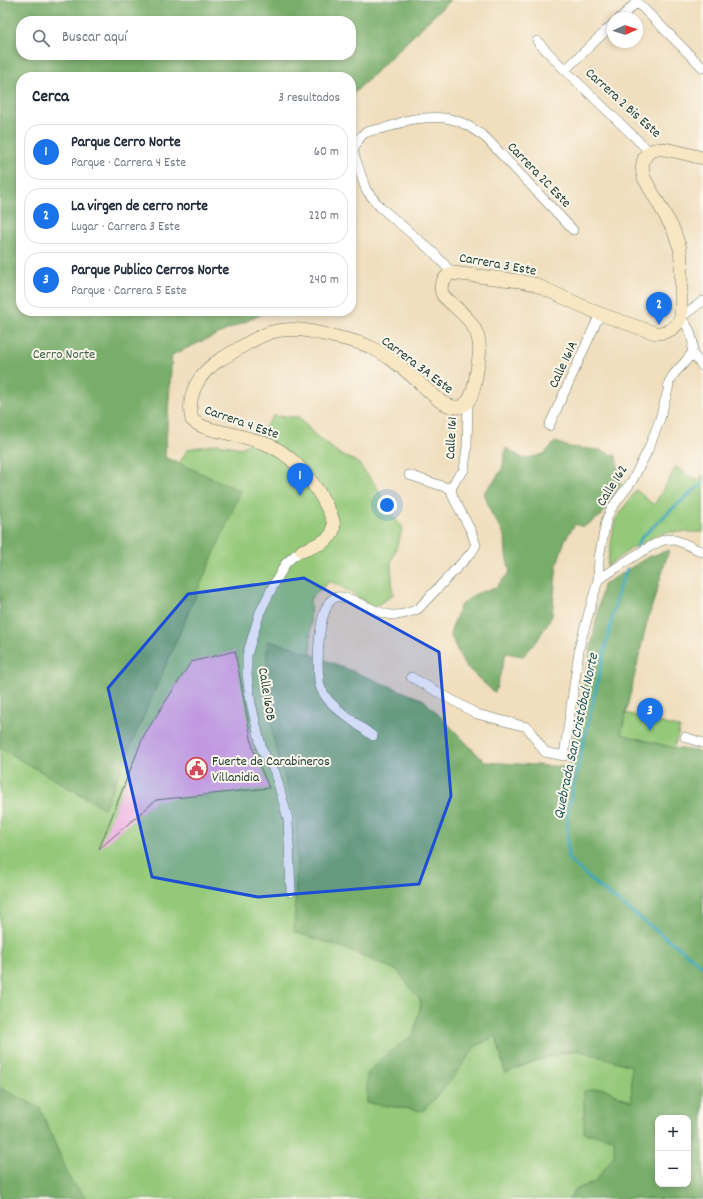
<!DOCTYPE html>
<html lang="es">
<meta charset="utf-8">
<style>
:root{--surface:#fff;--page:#f2f2f3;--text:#1f2937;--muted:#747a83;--line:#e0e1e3;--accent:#1a73e8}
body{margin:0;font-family:Dekko,sans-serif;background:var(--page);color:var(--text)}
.controls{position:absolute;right:12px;bottom:12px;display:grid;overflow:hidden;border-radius:8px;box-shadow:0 2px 6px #0003}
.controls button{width:36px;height:36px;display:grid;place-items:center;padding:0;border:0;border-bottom:1px solid var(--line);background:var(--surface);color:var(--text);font:20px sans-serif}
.compass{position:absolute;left:607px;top:12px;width:36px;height:36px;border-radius:50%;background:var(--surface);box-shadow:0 2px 6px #0003;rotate:87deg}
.you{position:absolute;left:387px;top:505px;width:14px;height:14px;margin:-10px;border:3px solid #fff;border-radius:50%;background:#1a73e8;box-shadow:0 0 0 6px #1a73e833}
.badge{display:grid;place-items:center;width:26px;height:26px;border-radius:50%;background:var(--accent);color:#fff;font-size:13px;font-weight:700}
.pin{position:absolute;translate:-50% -33px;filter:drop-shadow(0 1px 2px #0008)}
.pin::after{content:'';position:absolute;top:21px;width:14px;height:12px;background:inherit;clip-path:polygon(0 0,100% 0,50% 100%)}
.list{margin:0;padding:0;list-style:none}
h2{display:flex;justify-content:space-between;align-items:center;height:52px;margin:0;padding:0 16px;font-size:17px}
h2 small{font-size:13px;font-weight:400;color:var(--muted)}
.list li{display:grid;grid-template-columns:26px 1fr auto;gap:12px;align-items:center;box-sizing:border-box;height:56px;margin:0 8px 8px;padding:0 8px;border:1px solid var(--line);border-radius:16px}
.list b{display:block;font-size:15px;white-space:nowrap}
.list p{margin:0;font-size:13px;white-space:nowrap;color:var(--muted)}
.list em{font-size:13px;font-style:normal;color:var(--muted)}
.icon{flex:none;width:22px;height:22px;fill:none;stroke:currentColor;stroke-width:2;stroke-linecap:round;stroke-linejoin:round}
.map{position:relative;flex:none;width:703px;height:1199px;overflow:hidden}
.search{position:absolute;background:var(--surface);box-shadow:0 2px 6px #0003;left:16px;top:16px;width:340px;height:44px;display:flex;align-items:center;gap:10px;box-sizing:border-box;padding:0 14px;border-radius:16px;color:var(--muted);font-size:15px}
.panel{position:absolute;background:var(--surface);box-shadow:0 2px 6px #0003;left:16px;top:72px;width:340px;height:244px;border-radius:16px}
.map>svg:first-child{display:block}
.green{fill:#95c97a;stroke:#5a8357;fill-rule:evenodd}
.forest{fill:#78ad6a;stroke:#4c754f;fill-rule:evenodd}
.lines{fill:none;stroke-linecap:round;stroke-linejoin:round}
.stream{stroke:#3da9bc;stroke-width:3}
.building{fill:#ecabe4}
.street-casing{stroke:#687564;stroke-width:10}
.secondary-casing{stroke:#687564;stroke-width:14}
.street{stroke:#fff;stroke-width:9}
.secondary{stroke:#f9e7c3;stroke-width:13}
.marked{fill:#1d4ed8;fill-opacity:0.2;stroke:#1d4ed8;stroke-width:3;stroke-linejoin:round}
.labels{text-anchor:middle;stroke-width:4;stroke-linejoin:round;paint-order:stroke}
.street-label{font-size:14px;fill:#1f3d34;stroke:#fbf7ec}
.park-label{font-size:14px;fill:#3c6046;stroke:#fbf7ec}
.poi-label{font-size:14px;fill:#1f3d34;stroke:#fbf7ec;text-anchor:start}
.water-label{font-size:15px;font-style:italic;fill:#285d5d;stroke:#fbf7ec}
</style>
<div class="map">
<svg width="703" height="1199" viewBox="0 0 703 1199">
<rect width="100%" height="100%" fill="#fbf7ec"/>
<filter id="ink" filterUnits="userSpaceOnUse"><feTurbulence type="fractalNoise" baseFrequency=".025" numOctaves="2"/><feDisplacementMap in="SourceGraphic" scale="8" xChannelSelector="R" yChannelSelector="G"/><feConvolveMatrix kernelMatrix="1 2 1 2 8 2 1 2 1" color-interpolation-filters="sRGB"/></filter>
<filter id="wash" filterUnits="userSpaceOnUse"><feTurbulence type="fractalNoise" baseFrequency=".012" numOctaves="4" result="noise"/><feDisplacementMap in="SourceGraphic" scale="16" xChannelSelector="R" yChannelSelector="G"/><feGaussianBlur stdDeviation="0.9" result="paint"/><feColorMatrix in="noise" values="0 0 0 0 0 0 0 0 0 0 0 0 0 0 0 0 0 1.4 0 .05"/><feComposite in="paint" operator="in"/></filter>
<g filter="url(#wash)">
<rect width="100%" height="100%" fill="#f0debd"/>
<path class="green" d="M0 393 175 470 188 449 217 444 242 448 258 436 273 416 299 417 313 433 341 455 357 462 375 484 392 515 403 528 391 563 393 595 373 608 351 592 330 581 310 599 311 664 667 941 703 1199H0ZM658 1118H688V1184H658Z
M676 467 697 481 703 474V532H666L632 548 607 566 615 521 636 490 654 505Z
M626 713 680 728 674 748 621 734Z"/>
<path class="forest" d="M0 0H450L351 96V77H21V311H269L172 355 165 457 241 491 104 808 0 748ZM21 21H351V55H21Z
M555 442 569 447 600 450 616 456 621 483 601 516 583 527 575 524 565 540 557 564 552 616 537 641 523 656 506 653 495 693 464 665 450 634 460 606 475 594 496 587 510 572 506 555 505 536 491 513 484 492 494 481 502 469 506 448 524 459 544 454Z
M669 550 646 626 621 734 674 748 697 751 703 753V1199H568L577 1188 594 1183 614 1156V1138L584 1133V1091L603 1088 632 1102 631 1066 578 1050 546 1057 505 1073 496 1036 476 1046 449 1083 423 1111 367 1103V1074L382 1058 414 1034 421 1002 398 971 344 948 294 932 297 853V821L273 737 267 689V641L293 647 424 700 485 762 568 767 603 585 648 557ZM658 1118H688V1184H658Z
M0 1088 40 1108 71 1181 88 1199H0Z"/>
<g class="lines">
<path class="stream" d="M637 547 641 538 672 509 703 483
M627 569 619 588 567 815 568 859 598 886 703 966"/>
</g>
<g id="blocks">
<path class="building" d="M235 651 253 749 269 788 156 800 99 849 144 735 191 662Z"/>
</g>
</g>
<g filter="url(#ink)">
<use href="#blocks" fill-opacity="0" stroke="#687564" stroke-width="1"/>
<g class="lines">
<defs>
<path id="street" d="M635 0 703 68
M620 18 637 2
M537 41 565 70 650 152
M565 70 613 24
M452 273 434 253 380 207 366 190 353 151C363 127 367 133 388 127 397 125 405 120 414 119 428 117 447 116 460 122 470 126 478 132 486 138L573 230
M692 353 703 367
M549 426 600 314
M409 475 451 489
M451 489 456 479 464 470 467 447 468 402
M598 580C611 572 655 540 668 539 678 539 693 548 703 552
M411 677 477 714 527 727 545 752 564 756 580 644 598 580 599 558 606 521 611 509 632 481 648 450 659 422 668 390 669 382 674 374 685 362 692 353 693 343 690 331 681 317 703 301
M373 736C360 726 334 709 326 697 324 694 321 689 320 686 316 670 317 600 337 597 345 596 350 599 357 602 381 613 391 621 418 609L471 553 476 545 471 531 453 497 451 489
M685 737 703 743
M291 892 288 819 275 772 262 750 251 703 247 675V655L260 612 273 586 286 563 295 555 302 551"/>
<path id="secondary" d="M302 551C326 541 344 537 327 507 316 485 297 460 275 448 262 441 246 438 232 434 218 431 203 429 192 420 186 395 199 372 221 359 238 350 254 337 272 332 290 327 306 330 323 334 339 338 356 340 370 347 396 359 419 383 440 401 469 419 474 393 477 370 479 359 481 348 478 337 474 323 462 313 452 304 449 301 445 298 443 295 438 285 444 277 452 273L520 281 534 284 600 314 655 333C668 333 676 329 681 317V261L680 248 673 229 644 178C640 165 643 150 659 149 669 148 692 156 703 158"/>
</defs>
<use href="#street" class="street-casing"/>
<use href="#secondary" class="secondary-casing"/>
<use href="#street" class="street"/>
<use href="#secondary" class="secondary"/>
</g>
</g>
<path class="marked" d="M304 578 439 652 451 796 419 884 258 897 152 877 108 688 188 594Z"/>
<defs>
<symbol id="civic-ring" viewBox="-11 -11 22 22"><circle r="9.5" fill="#fbf7ec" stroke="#d1495b" stroke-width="1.5"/><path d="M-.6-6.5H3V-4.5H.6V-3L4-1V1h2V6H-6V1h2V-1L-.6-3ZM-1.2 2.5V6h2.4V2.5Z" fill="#d1495b"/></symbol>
</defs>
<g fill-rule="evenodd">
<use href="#civic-ring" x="184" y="756" width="25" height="25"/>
</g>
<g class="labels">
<g class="street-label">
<text transform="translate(624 102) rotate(42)" y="5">Carrera 2 Bis Este</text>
<text transform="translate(540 174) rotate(46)" y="5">Carrera 2C Este</text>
<text transform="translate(498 263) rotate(10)" y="5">Carrera 3 Este</text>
<text transform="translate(418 364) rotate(37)" y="5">Carrera 3A Este</text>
<text transform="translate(562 364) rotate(-65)" y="5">Calle 161A</text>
<text transform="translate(242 421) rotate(19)" y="5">Carrera 4 Este</text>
<text transform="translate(450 438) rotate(-87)" y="5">Calle 161</text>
<text transform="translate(611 485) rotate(-58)" y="5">Calle 162</text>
<text transform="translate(268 694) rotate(81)" y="5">Calle 160B</text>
</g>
<g class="park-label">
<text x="64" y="358">Cerro Norte</text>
</g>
<g class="poi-label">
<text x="212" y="765">Fuerte de Carabineros<tspan x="212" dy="16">Villanidia</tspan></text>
</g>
<g class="water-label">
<text transform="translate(575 736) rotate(-78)" y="5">Quebrada San Cristóbal Norte</text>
</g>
</g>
</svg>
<div class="controls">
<button>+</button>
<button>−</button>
</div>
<svg class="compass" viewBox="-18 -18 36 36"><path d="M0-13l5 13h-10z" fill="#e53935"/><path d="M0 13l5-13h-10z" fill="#747a83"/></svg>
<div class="you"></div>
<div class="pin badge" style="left:300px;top:496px">1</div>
<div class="pin badge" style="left:659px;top:325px">2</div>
<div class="pin badge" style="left:650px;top:731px">3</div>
<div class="search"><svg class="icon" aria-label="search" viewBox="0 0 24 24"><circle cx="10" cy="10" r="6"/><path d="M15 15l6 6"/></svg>Buscar aquí</div>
<section class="panel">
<h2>Cerca<small>3 resultados</small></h2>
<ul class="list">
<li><span class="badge">1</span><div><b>Parque Cerro Norte</b><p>Parque · Carrera 4 Este</p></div><em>60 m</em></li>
<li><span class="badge">2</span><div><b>La virgen de cerro norte</b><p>Lugar · Carrera 3 Este</p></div><em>220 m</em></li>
<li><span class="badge">3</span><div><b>Parque Publico Cerros Norte</b><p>Parque · Carrera 5 Este</p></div><em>240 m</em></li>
</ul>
</section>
</div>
